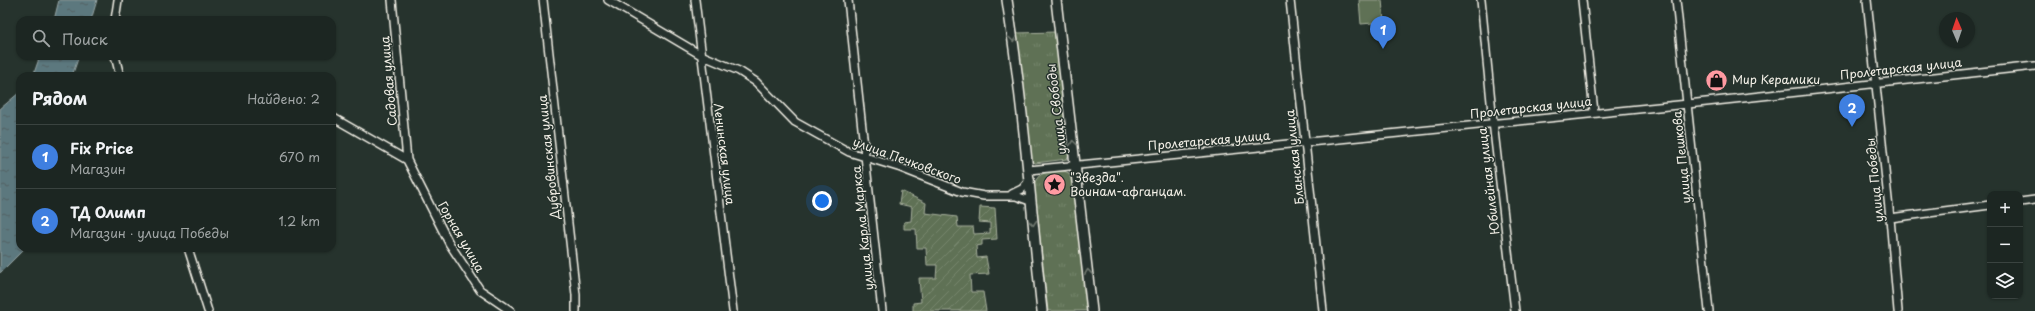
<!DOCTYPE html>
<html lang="ru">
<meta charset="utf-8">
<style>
:root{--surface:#1c2622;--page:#252e2a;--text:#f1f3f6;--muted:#a0a5a5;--line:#3a4340;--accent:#ff9aa2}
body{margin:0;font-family:"Playpen Sans",sans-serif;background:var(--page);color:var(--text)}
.controls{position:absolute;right:12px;bottom:12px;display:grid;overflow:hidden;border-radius:8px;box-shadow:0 1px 3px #0004}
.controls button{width:36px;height:36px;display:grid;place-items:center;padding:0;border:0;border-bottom:1px solid var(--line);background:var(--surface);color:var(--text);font:20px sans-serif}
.compass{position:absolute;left:1939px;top:12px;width:36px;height:36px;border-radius:50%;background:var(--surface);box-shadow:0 1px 3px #0004;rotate:358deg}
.you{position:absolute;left:822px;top:201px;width:14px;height:14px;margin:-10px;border:3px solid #fff;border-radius:50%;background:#1a73e8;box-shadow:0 0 0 6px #1a73e833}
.badge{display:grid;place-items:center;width:26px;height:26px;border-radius:50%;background:var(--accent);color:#fff;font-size:13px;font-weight:700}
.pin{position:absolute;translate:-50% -33px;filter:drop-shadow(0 1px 2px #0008)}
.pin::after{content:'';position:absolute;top:21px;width:14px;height:12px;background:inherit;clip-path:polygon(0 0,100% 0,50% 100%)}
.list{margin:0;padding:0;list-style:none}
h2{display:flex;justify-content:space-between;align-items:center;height:52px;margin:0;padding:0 16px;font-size:17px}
h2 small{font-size:13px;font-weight:400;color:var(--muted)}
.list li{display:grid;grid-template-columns:26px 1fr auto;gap:12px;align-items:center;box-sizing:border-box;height:64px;padding:0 16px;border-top:1px solid var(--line)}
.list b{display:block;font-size:15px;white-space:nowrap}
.list p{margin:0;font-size:13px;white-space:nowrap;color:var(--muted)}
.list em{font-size:13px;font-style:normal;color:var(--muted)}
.icon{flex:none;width:22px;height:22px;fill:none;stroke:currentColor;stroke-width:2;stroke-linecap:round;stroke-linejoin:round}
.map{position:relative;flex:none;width:2035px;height:311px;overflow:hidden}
.search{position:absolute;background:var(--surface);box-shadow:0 1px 3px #0004;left:16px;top:16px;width:320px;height:44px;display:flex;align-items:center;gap:10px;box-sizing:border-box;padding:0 14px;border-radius:12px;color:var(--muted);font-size:15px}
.panel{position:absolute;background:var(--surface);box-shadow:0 1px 3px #0004;left:16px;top:72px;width:320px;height:180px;border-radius:12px}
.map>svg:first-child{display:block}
.grass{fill:#5e7154;stroke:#a9b19e}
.park{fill:url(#park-tufts);stroke:#a9b19e}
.garden{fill:url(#garden-furrows);stroke:#a9b19e}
.water{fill:url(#water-ripples);stroke:#99a8a8}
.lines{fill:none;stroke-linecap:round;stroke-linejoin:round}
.minor-casing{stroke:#f4f1e8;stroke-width:10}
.major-casing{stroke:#f4f1e8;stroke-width:12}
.minor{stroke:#26332d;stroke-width:7}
.major{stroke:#26332d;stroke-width:9}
.oneway{stroke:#6e766e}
.labels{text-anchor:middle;stroke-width:3;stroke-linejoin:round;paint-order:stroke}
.street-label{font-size:12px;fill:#f4f1e8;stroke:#26332d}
.poi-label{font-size:12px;fill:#f4f1e8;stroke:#26332d;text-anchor:start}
</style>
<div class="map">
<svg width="2035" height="311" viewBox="0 0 2035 311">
<defs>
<pattern id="park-tufts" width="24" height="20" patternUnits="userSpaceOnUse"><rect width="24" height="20" fill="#5e7154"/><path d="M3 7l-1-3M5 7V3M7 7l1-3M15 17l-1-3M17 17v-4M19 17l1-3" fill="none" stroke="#76866d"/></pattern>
<pattern id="garden-furrows" width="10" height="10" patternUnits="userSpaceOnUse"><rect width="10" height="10" fill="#5e7154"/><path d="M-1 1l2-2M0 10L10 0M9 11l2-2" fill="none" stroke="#76866d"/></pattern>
<pattern id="water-ripples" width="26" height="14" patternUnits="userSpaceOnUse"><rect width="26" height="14" fill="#5c787e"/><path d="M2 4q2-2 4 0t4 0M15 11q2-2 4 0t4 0" fill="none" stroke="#526062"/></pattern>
</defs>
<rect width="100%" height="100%" fill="#26332d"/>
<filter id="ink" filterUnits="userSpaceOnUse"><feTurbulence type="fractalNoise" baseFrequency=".025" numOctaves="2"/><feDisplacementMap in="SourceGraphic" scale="8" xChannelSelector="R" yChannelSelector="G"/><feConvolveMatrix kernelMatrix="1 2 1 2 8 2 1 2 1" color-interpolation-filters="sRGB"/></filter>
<g filter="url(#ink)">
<path class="grass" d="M1359 0H1382L1384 22 1361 24Z"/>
<path class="park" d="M1056 32 1069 154 1067 159 1035 163 1031 159 1017 33Z
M1064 171 1069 173 1073 182 1088 311H1048L1034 186C1037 171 1050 171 1064 171Z"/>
<path class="garden" d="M901 191 926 203 925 213 957 217 958 227H973L974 234 990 233V223L979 222 980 207 995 208 997 239 982 240V245L976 246 977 258 986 257 989 274 970 275 971 292H983L986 311H913V303L921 302 919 278H936L937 265H927L926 248H917L916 229H904V222L911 221 912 207 899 204Z"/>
<path class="water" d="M59 0H97L91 20H54Z
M40 56H79L72 76H33Z
M20 92V248H25L0 273V109Z"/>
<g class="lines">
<defs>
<path id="minor" d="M392 0 407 160 449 243 480 290 511 311
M543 0 576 295V311
M608 0 701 55 739 71 756 82 795 122 849 152 901 168 962 192 984 196H1016L1030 201
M695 0 733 311
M848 0 882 311
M1290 0 1323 311
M1481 0 1493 122 1515 311
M1582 0 1594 112
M1676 0 1709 311
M1867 0 1890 218 1898 311
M115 20 118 0
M115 56 120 76
M332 117 407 160
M1029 170 1688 104 2035 66
M1012 194 1022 189 1030 180
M2020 202 2035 200
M1890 218 1990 205
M188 248 208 311"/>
<path id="major" d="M1007 0C1023 103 1031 207 1042 311
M1056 0 1092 311"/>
</defs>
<use href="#minor" class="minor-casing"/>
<use href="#major" class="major-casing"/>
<use href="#minor" class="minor"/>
<use href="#major" class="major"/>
</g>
<defs><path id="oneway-chevron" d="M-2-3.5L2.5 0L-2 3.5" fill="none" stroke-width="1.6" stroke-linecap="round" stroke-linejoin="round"/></defs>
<g class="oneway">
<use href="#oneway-chevron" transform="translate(1013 39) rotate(83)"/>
<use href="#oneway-chevron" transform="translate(1073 143) rotate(-97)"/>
<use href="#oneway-chevron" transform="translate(1033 223) rotate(84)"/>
<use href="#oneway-chevron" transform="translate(1088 272) rotate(-96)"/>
</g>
</g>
<defs>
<symbol id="shop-disc" viewBox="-11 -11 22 22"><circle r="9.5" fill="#ff9aa2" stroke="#26332d"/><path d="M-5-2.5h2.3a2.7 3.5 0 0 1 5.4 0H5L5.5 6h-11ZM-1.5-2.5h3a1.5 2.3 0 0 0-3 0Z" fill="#111"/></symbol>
<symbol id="sight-disc" viewBox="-11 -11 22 22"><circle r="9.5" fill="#ff9aa2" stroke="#26332d"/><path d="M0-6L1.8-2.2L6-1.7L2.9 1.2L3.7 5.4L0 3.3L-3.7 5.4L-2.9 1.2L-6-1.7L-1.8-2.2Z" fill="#111"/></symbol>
</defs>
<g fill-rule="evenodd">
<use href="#shop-disc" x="1704" y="68" width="25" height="25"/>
<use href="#sight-disc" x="1042" y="172" width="25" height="25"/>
</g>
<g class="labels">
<g class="street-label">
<text transform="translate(1901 69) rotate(-6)" y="4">Пролетарская улица</text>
<text transform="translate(389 81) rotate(-95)" y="4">Садовая улица</text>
<text transform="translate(1531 108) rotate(-6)" y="4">Пролетарская улица</text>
<text transform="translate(1057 109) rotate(-97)" y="4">улица Свободы</text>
<text transform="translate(1209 141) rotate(-5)" y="4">Пролетарская улица</text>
<text transform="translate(724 154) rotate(83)" y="4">Ленинская улица</text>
<text transform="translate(549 157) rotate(-96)" y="4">Дубровинская улица</text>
<text transform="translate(1295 157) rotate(-96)" y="4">Бланская улица</text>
<text transform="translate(1682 157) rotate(-96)" y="4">улица Пешкова</text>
<text transform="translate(907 161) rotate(20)" y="4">улица Печковского</text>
<text transform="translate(1875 180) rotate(-96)" y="4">улица Победы</text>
<text transform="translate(1489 181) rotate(-97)" y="4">Юбилейная улица</text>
<text transform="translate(863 228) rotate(-96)" y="4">улица Карла Маркса</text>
<text transform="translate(461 237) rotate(60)" y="4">Горная улица</text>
</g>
<g class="poi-label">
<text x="1732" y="84">Мир Керамики</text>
<text x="1070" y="182">"Звезда".<tspan x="1070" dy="14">Воинам-афганцам.</tspan></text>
</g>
</g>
</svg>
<div class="controls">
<button>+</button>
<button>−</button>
<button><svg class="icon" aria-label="layers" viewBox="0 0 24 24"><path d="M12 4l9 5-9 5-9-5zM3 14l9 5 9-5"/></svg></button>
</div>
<svg class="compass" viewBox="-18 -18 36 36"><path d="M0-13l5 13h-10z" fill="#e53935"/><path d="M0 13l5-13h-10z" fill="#a0a5a5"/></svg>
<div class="you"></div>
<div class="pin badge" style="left:1383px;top:49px;background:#3f7fe0">1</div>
<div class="pin badge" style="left:1852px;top:127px;background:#3f7fe0">2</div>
<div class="search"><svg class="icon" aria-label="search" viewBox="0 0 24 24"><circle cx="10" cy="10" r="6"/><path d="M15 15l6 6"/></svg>Поиск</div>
<section class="panel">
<h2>Рядом<small>Найдено: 2</small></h2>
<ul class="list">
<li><span class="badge" style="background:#3f7fe0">1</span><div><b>Fix Price</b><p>Магазин</p></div><em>670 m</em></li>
<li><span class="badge" style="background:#3f7fe0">2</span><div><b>ТД Олимп</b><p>Магазин · улица Победы</p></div><em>1.2 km</em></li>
</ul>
</section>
</div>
